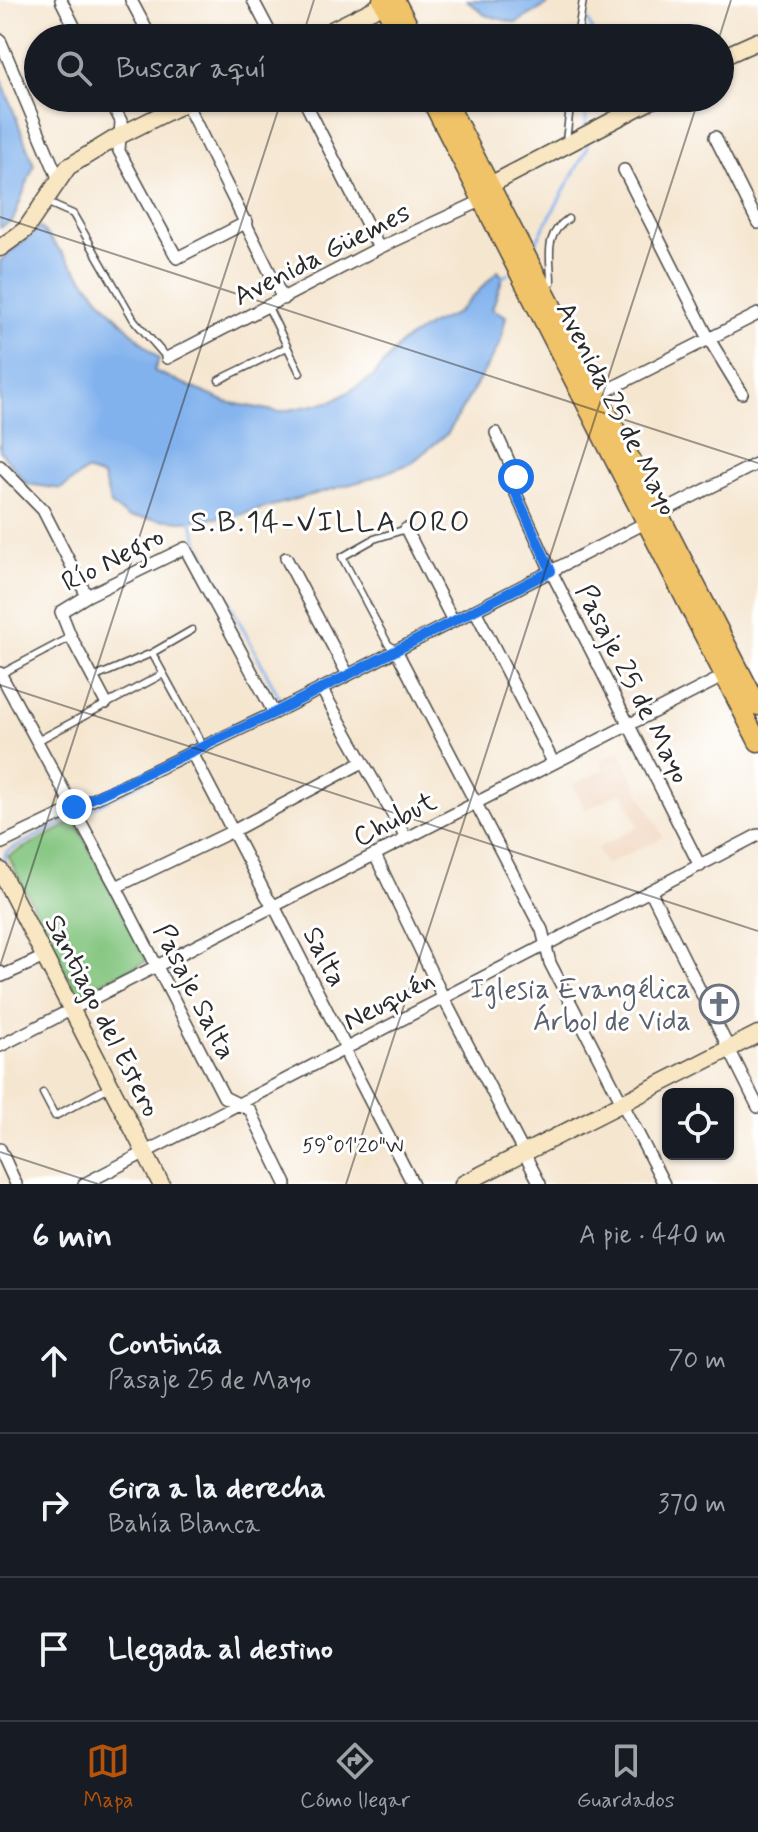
<!DOCTYPE html>
<html lang="es">
<meta charset="utf-8">
<style>
:root{--surface:#171b24;--page:#242831;--text:#f1f3f6;--muted:#9ea1a6;--line:#363941;--accent:#b45309}
body{margin:0;font-family:Mynerve,sans-serif;background:var(--page);color:var(--text)}
.controls{position:absolute;right:24px;bottom:24px;display:grid;overflow:hidden;border-radius:12px;box-shadow:0 2px 6px #0004}
.controls button{width:72px;height:72px;display:grid;place-items:center;padding:0;border:0;border-bottom:2px solid var(--line);background:var(--surface);color:var(--text);font:40px sans-serif}
.stop{position:absolute;width:24px;height:24px;margin:-18px;border:6px solid #1a73e8;border-radius:50%;background:#fff}
.stop.end{background:#1a73e8;border-color:#fff;box-shadow:0 2px 8px #0008}
.list{margin:0;padding:0;list-style:none}
h2{display:flex;justify-content:space-between;align-items:center;height:104px;margin:0;padding:0 32px;font-size:34px}
h2 small{font-size:26px;font-weight:400;color:var(--muted)}
.list li{display:grid;grid-template-columns:52px 1fr auto;gap:24px;align-items:center;box-sizing:border-box;height:144px;padding:0 32px;border-top:2px solid var(--line)}
.list b{display:block;font-size:30px;white-space:nowrap}
.list p{margin:0;font-size:26px;white-space:nowrap;color:var(--muted)}
.list em{font-size:26px;font-style:normal;color:var(--muted)}
.icon{flex:none;width:44px;height:44px;fill:none;stroke:currentColor;stroke-width:2;stroke-linecap:round;stroke-linejoin:round}
.map{position:relative;flex:none;width:758px;height:1184px;overflow:hidden}
.search{position:absolute;background:var(--surface);box-shadow:0 2px 6px #0004;left:24px;right:24px;top:24px;height:88px;display:flex;align-items:center;gap:20px;box-sizing:border-box;padding:0 28px;border-radius:44px;color:var(--muted);font-size:30px}
.sheet{height:536px;background:var(--surface)}
nav{display:flex;justify-content:space-around;align-items:center;box-sizing:border-box;height:112px;border-top:2px solid var(--line);background:var(--surface);font-size:22px;color:var(--muted)}
nav a{display:grid;justify-items:center;gap:4px}
nav .on{color:var(--accent)}
.map>svg:first-child{display:block}
.built{fill:#f1d5bd}
.green{fill:#82c57e;stroke:#567854;stroke-width:2}
.water{fill:#82b2ed;stroke:#566e8c;stroke-width:2}
.lines{fill:none;stroke-linecap:round;stroke-linejoin:round}
.stream{stroke:#82b2ed;stroke-width:3}
.lane-casing{stroke:#494744;stroke-width:9}
.street-casing{stroke:#494744;stroke-width:14}
.secondary-casing{stroke:#494744;stroke-width:19}
.primary-casing{stroke:#494744;stroke-width:21}
.lane{stroke:#fff;stroke-width:6}
.street{stroke:#fff;stroke-width:11}
.secondary{stroke:#f9e7c3;stroke-width:16}
.primary{stroke:#f1c369;stroke-width:18}
.route{stroke:#1a73e8;stroke-width:10}
.ticks{fill:none;stroke:#2b2b2b;stroke-width:2;stroke-opacity:0.45}
.labels{text-anchor:middle;stroke-width:6;stroke-linejoin:round;paint-order:stroke}
.street-label{font-size:28px;fill:#2b2b2b;stroke:#fff}
.worship-label{font-size:28px;fill:#5b616d;stroke:#fff;text-anchor:end}
.neighbourhood-label{font-size:30px;letter-spacing:2px;fill:#2b2b2b;stroke:#fff}
.ticks-label{font-size:20px;text-anchor:middle;fill:#2b2b2b;stroke:#fff;stroke-width:6;stroke-linejoin:round;paint-order:stroke}
</style>
<div class="map">
<svg width="758" height="1184" viewBox="0 0 758 1184">
<rect width="100%" height="100%" fill="#fff"/>
<filter id="ink" filterUnits="userSpaceOnUse"><feTurbulence type="fractalNoise" baseFrequency=".0125" numOctaves="2"/><feDisplacementMap in="SourceGraphic" scale="16" xChannelSelector="R" yChannelSelector="G"/><feConvolveMatrix kernelMatrix="1 2 1 2 8 2 1 2 1" color-interpolation-filters="sRGB"/></filter>
<filter id="wash" filterUnits="userSpaceOnUse"><feTurbulence type="fractalNoise" baseFrequency=".006" numOctaves="4" result="noise"/><feDisplacementMap in="SourceGraphic" scale="32" xChannelSelector="R" yChannelSelector="G"/><feGaussianBlur stdDeviation="1.8" result="paint"/><feColorMatrix in="noise" values="0 0 0 0 0 0 0 0 0 0 0 0 0 0 0 0 0 1.4 0 .05"/><feComposite in="paint" operator="in"/></filter>
<g filter="url(#wash)">
<rect width="100%" height="100%" fill="#f5e6d0"/>
<path class="built" d="M619 751 663 837 606 865 597 848 639 826 622 792 585 810 573 785 604 769 600 761Z"/>
<path class="green" d="M75 821 147 961 77 994 8 856Z"/>
<path class="water" d="M467 0H548L547 5 516 23 485 15Z
M0 75 34 165 13 220 0 228Z
M40 227 111 311 159 359 154 371 226 402 279 412 333 401 373 377 402 342 430 325 457 313 498 271 503 277 492 309 506 316 500 344 448 433 411 463 369 479 236 516 183 521 128 517 111 505 103 477 86 471 61 489 27 484 0 451V261Z"/>
<g class="lines">
<path class="stream" d="M584 12 592 30 591 38
M586 98V127
M532 249 587 149V143
M503 277 508 274
M191 520 200 546 280 699
M85 812 160 773
M3 865 6 852 71 819"/>
</g>
</g>
<g filter="url(#ink)">
<g class="lines">
<defs>
<path id="lane" d="M577 38 583 0
M566 141 571 98
M48 203 73 214 134 320 167 358
M547 287 551 283C551 256 543 236 568 219
M268 307 300 373
M219 380 287 347
M396 650 388 644 342 557 374 539 406 529
M152 653 203 746
M1 674 71 637
M93 678 152 653 192 630
M37 741 163 674
M43 1093 55 1116 111 1086"/>
<path id="street" d="M61 0 80 38
M131 0 151 38
M253 0 273 38
M0 40 59 180
M109 98 121 121 119 151 177 258 247 222
M303 98 379 248
M184 99 283 299
M715 137 758 223
M624 170 709 339 742 393
M167 358 379 248 481 201 484 196
M594 397 758 314
M496 433 516 477 512 485 551 571 700 866
M0 466 43 510 87 596
M658 514 758 463
M406 529 453 621
M286 558 348 675
M475 610 553 762
M396 650 542 930 550 963 664 1184
M0 673 116 887 224 1097 250 1110 286 1184
M321 688 406 838
M106 703 71 637 61 612 87 596 185 548 274 713
M191 751 267 897 274 906 346 1048 348 1058 413 1184
M0 844 274 713 645 523
M375 855 443 997 540 1184
M116 887 233 831 363 762
M651 892 758 1107
M0 972 2 976 44 957
M0 1046 730 673
M0 1149 16 1184
M84 1184 758 835"/>
<path id="secondary" d="M316 38 392 0
M720 58 758 41
M490 185 656 98
M0 248 25 230 68 167 119 136 195 98
M0 870 161 1184
M463 1184 758 1034"/>
<path id="primary" d="M382 0 400 38
M395 0 415 38
M430 98 758 742
M445 98 758 706"/>
</defs>
<use href="#lane" class="lane-casing"/>
<use href="#street" class="street-casing"/>
<use href="#secondary" class="secondary-casing"/>
<use href="#primary" class="primary-casing"/>
<use href="#lane" class="lane"/>
<use href="#street" class="street"/>
<use href="#secondary" class="secondary"/>
<use href="#primary" class="primary"/>
</g>
</g>
<g class="lines" filter="url(#ink)">
<path class="route" d="M74 807 274 713 551 571 512 485 516 477"/>
</g>
<path class="ticks" d="M302 38 314 0M719 38 731 0M0 217 758 463M0 685 758 931M0 966 282 98M0 1152 98 1184M346 1184 699 98"/>
<defs>
<symbol id="church-ring" viewBox="-11 -11 22 22"><circle r="9.5" fill="#fff" stroke="#6b7280" stroke-width="1.5"/><path d="M-1.2-6h2.4v3.5h3.3v2.4h-3.3V6h-2.4V-.1h-3.3v-2.4h3.3Z" fill="#6b7280"/></symbol>
</defs>
<g fill-rule="evenodd">
<use href="#church-ring" x="697" y="982" width="44" height="44"/>
</g>
<g class="labels">
<g class="street-label">
<text transform="translate(321 253) rotate(-27)" y="10">Avenida Güemes</text>
<text transform="translate(618 408) rotate(63)" y="10">Avenida 25 de Mayo</text>
<text transform="translate(112 558) rotate(-27)" y="10">Río Negro</text>
<text transform="translate(634 683) rotate(63)" y="10">Pasaje 25 de Mayo</text>
<text transform="translate(394 818) rotate(-27)" y="10">Chubut</text>
<text transform="translate(326 956) rotate(63)" y="10">Salta</text>
<text transform="translate(196 991) rotate(63)" y="10">Pasaje Salta</text>
<text transform="translate(388 999) rotate(-28)" y="10">Neuquén</text>
<text transform="translate(104 1015) rotate(63)" y="10">Santiago del Estero</text>
</g>
<g class="worship-label">
<text x="691" y="998">Iglesia Evangélica<tspan x="691" dy="32">Árbol de Vida</tspan></text>
</g>
<g class="neighbourhood-label">
<text x="331" y="531">S.B.14-VILLA ORO</text>
</g>
</g>
<g class="ticks-label">
<text x="353" y="1152">59°01'20"W</text>
</g>
</svg>
<div class="controls">
<button><svg class="icon" aria-label="locate" viewBox="0 0 24 24"><circle cx="12" cy="12" r="6"/><path d="M12 2v4M12 18v4M2 12h4M18 12h4"/></svg></button>
</div>
<div class="stop" style="left:516px;top:477px"></div>
<div class="stop end" style="left:74px;top:807px"></div>
<div class="search"><svg class="icon" aria-label="search" viewBox="0 0 24 24"><circle cx="10" cy="10" r="6"/><path d="M15 15l6 6"/></svg>Buscar aquí</div>
</div>
<section class="sheet">
<h2>6 min<small>A pie · 440 m</small></h2>
<ul class="list">
<li><svg class="icon" aria-label="ahead" viewBox="0 0 24 24"><path d="M12 20V5M6 11l6-6 6 6"/></svg><div><b>Continúa</b><p>Pasaje 25 de Mayo</p></div><em>70 m</em></li>
<li><svg class="icon" aria-label="right" viewBox="0 0 24 24"><path d="M7 20v-9h11M14 6l5 5-5 5"/></svg><div><b>Gira a la derecha</b><p>Bahía Blanca</p></div><em>370 m</em></li>
<li><svg class="icon" aria-label="arrive" viewBox="0 0 24 24"><path d="M6 21V4h12l-3 4 3 4H6"/></svg><div><b>Llegada al destino</b></div></li>
</ul>
</section>
<nav>
<a class="on"><svg class="icon" aria-label="map" viewBox="0 0 24 24"><path d="M3 6l6-2 6 2 6-2v14l-6 2-6-2-6 2zM9 4v14M15 6v14"/></svg>Mapa</a>
<a><svg class="icon" aria-label="directions" viewBox="0 0 24 24"><path d="M12 3l9 9-9 9-9-9zM9 14v-3h6M13 9l2 2-2 2"/></svg>Cómo llegar</a>
<a><svg class="icon" aria-label="saved" viewBox="0 0 24 24"><path d="M7 4h10v16l-5-4-5 4z"/></svg>Guardados</a>
</nav>
